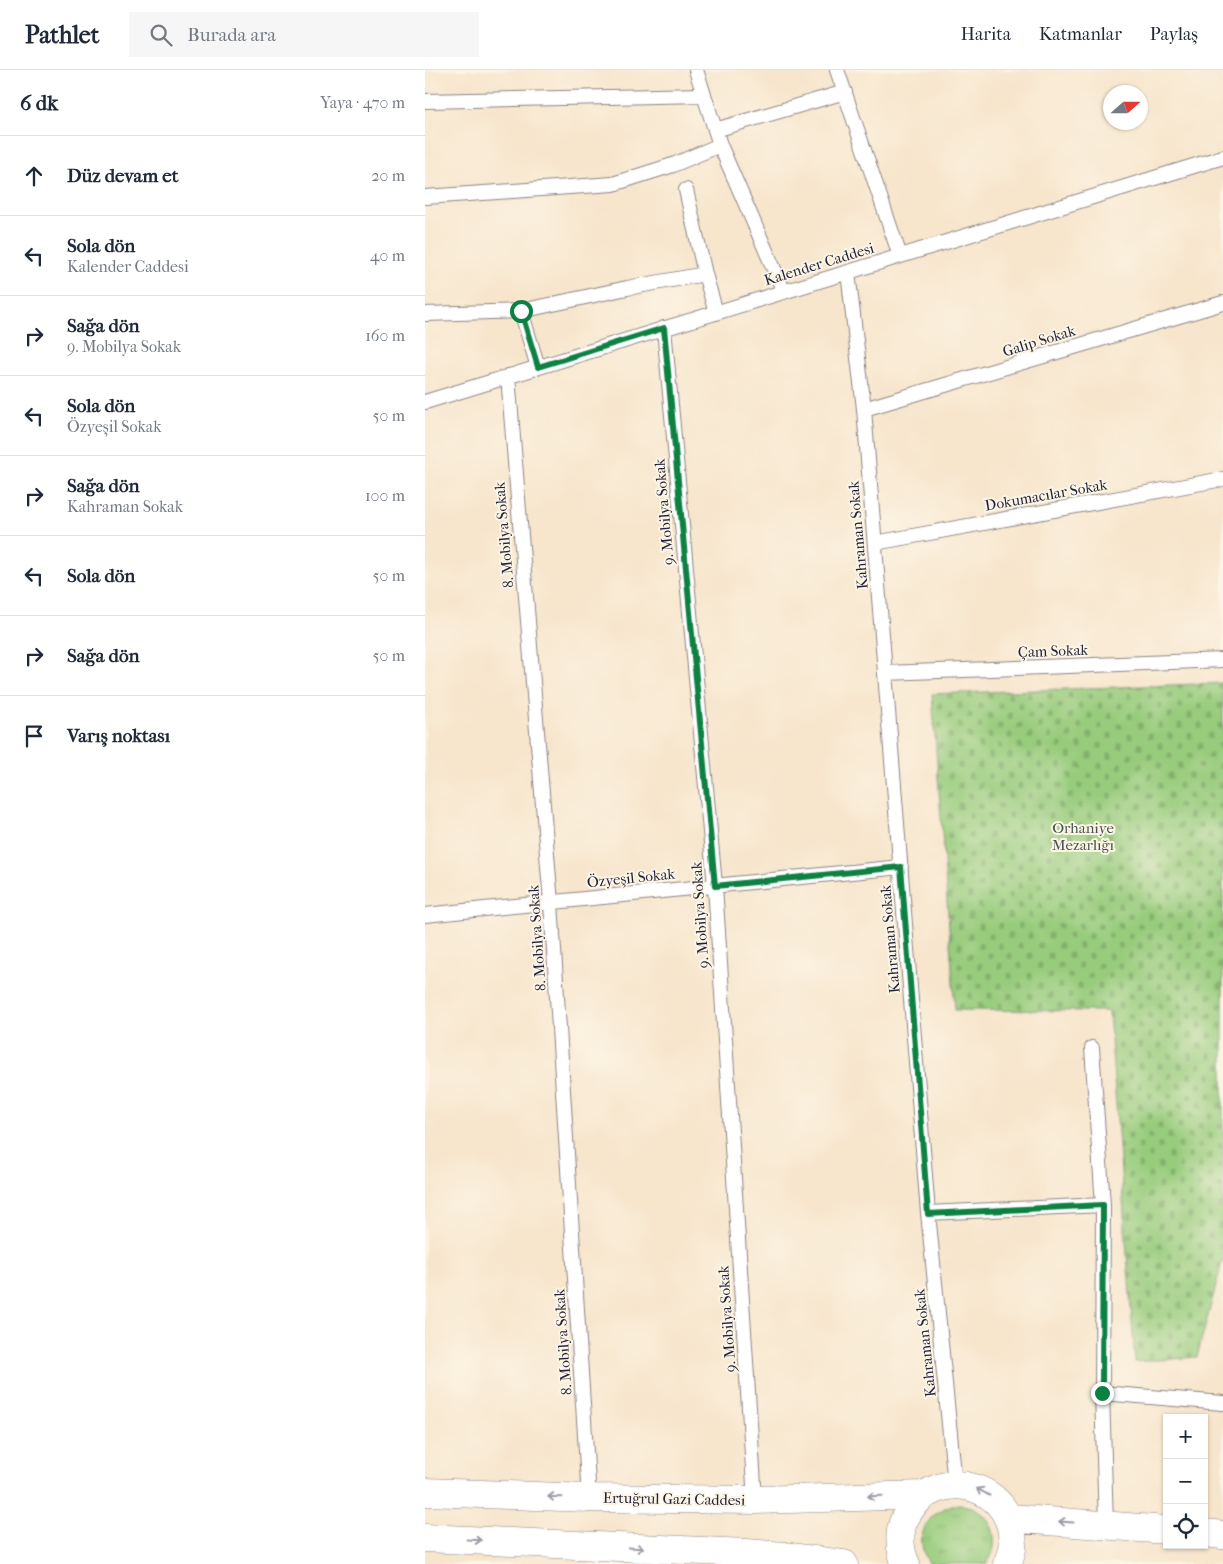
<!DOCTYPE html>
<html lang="tr">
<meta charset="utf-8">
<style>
:root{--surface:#fff;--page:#f6f6f7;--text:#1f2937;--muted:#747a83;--line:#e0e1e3}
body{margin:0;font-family:"IM FELL French Canon",serif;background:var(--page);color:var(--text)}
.controls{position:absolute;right:15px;bottom:15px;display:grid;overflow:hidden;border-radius:0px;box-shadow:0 1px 4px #0004}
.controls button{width:45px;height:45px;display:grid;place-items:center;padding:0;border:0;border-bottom:1px solid var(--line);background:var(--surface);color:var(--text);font:25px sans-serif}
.compass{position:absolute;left:678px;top:15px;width:45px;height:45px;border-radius:50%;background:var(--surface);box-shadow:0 1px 4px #0004;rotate:69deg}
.stop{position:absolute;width:15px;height:15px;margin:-11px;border:4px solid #0b8043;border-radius:50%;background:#fff}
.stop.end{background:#0b8043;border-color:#fff;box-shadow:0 1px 5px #0008}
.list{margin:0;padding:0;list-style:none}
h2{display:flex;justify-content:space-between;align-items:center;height:65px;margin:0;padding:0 20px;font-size:21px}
h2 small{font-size:16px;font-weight:400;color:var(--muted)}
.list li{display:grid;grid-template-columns:32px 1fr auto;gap:15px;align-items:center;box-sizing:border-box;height:80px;padding:0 20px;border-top:1px solid var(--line)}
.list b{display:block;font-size:19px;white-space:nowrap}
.list p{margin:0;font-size:16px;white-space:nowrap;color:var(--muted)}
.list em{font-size:16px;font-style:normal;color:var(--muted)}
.icon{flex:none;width:28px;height:28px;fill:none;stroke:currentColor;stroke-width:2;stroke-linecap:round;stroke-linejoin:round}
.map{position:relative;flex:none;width:798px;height:1494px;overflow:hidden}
header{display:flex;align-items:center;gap:30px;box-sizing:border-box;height:70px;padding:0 25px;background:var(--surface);border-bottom:1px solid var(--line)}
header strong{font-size:24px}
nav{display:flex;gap:28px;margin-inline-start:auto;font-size:18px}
.search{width:350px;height:45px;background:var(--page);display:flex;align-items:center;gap:12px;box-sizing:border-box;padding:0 18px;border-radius:0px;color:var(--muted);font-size:19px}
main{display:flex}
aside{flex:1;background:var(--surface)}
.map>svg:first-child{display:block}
.grass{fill:url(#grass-tufts);stroke:#5d775c}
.cemetery{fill:url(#cemetery-stones);stroke:#5d775c}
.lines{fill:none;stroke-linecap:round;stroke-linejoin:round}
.lane-casing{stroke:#8c8484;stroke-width:16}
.secondary-casing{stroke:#8c8484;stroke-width:29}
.lane{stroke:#fff;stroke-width:14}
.secondary{stroke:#fff;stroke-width:28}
.oneway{stroke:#9c9ca7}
.route{stroke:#0b8043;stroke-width:6}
.labels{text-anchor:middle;stroke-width:4;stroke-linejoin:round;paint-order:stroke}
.street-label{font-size:15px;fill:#22223b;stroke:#fcf5e5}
.park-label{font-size:15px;fill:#45554f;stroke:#fcf5e5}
</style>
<header>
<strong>Pathlet</strong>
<div class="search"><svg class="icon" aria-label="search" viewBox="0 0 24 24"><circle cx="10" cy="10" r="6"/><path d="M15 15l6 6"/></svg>Burada ara</div>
<nav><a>Harita</a><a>Katmanlar</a><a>Paylaş</a></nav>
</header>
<main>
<aside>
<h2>6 dk<small>Yaya · 470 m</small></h2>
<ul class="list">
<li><svg class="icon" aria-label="ahead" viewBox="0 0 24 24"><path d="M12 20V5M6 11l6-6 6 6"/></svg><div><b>Düz devam et</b></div><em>20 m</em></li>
<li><svg class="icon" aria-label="left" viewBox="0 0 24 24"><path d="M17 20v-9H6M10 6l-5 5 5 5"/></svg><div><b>Sola dön</b><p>Kalender Caddesi</p></div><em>40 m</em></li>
<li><svg class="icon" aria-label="right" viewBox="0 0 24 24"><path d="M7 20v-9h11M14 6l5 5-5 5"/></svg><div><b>Sağa dön</b><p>9. Mobilya Sokak</p></div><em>160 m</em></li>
<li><svg class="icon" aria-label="left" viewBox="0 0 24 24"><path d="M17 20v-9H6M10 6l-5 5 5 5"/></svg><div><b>Sola dön</b><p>Özyeşil Sokak</p></div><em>50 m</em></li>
<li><svg class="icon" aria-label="right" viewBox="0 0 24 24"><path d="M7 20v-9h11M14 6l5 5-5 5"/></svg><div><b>Sağa dön</b><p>Kahraman Sokak</p></div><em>100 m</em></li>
<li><svg class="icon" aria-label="left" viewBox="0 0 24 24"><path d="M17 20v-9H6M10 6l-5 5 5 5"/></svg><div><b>Sola dön</b></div><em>50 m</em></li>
<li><svg class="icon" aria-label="right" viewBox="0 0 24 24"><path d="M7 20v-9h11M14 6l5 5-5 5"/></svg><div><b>Sağa dön</b></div><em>50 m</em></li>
<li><svg class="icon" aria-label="arrive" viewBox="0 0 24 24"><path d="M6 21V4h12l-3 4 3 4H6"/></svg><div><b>Varış noktası</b></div></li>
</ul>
</aside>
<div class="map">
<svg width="798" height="1494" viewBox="0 0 798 1494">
<defs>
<pattern id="grass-tufts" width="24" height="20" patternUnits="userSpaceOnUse" patternTransform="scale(1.25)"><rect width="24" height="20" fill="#98cc7d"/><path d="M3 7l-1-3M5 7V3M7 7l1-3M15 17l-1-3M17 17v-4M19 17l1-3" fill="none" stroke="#83af6d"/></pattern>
<pattern id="cemetery-stones" width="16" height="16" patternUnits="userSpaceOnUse" patternTransform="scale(1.25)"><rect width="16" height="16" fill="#98cc7d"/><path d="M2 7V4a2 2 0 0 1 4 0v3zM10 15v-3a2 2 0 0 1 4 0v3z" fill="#83af6d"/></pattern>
</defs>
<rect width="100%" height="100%" fill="#fcf5e5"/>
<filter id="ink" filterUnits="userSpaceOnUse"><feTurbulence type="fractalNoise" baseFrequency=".02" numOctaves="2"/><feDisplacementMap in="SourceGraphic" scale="10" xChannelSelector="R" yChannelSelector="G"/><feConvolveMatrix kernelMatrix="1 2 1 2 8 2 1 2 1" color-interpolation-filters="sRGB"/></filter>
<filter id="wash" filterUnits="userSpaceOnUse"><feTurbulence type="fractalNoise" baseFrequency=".0096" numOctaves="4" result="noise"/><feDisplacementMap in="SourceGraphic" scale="20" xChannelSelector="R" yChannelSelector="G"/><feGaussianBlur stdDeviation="1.12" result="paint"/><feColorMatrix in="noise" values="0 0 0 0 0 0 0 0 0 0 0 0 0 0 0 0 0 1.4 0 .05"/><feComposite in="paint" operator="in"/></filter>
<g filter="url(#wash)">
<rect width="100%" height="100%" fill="#f7e5cc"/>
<path class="grass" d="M527 1435C534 1435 540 1435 547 1437 569 1446 577 1476 561 1494H505C487 1469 500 1445 527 1435Z"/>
<path class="cemetery" d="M798 613V1189L772 1287 710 1292 684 941 530 940 507 624Z"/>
</g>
<g filter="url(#ink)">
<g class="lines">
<defs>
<path id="lane" d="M271 0 295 75 359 222
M412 0 475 186
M0 31 279 25
M290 60 420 22
M261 120 280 204 291 243
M0 127 188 114 248 95 295 75
M423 202 439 339 503 1143 530 1414
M96 241 113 297
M0 244 96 241 202 218 280 204
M239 258 290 816 330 1430
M83 306 126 833 164 1428
M0 332 798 87
M439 339 798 233
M450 473 798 409
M460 603 798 590
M0 845 476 797
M667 978 678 1135 677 1323 681 1455
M503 1143 678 1135
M677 1323 798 1333"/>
<path id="secondary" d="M0 1422 164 1428 330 1430 499 1425
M583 1448 742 1460
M779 1463 798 1465
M0 1468 321 1483 360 1486 419 1494
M481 1494C474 1479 473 1460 481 1446 512 1390 595 1416 587 1479 586 1484 584 1489 582 1494"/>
</defs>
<use href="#lane" class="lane-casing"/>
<use href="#secondary" class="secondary-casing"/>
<use href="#lane" class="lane"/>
<use href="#secondary" class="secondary"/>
</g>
<defs><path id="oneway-shaft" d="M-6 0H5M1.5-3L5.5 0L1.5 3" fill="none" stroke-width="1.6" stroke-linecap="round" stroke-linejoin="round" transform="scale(1.25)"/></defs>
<g class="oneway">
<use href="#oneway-shaft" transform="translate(558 1422) rotate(-151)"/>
<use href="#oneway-shaft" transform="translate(450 1426) rotate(178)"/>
<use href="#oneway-shaft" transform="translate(130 1427) rotate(-178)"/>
<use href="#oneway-shaft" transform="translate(641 1452) rotate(-176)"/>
<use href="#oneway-shaft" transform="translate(49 1470) rotate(3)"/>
<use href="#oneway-shaft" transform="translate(211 1478) rotate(3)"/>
</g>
</g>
<g class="lines" filter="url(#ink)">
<path class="route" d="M96 241 113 297 239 258 290 816 476 797 503 1144 678 1135 677 1323"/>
</g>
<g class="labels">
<g class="street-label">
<text transform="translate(394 194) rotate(-17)" y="5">Kalender Caddesi</text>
<text transform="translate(614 271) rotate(-17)" y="5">Galip Sokak</text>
<text transform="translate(621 425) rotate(-10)" y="5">Dokumacılar Sokak</text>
<text transform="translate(239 442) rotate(-95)" y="5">9. Mobilya Sokak</text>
<text transform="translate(79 465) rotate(-95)" y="5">8. Mobilya Sokak</text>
<text transform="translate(433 465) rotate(-95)" y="5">Kahraman Sokak</text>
<text transform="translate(628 581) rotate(-2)" y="5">Çam Sokak</text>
<text transform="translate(206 808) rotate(-6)" y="5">Özyeşil Sokak</text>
<text transform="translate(275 845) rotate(-94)" y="5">9. Mobilya Sokak</text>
<text transform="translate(112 868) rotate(-94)" y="5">8. Mobilya Sokak</text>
<text transform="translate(465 869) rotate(-95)" y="5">Kahraman Sokak</text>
<text transform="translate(302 1249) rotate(-94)" y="5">9. Mobilya Sokak</text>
<text transform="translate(138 1272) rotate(-94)" y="5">8. Mobilya Sokak</text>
<text transform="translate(500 1273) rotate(-96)" y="5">Kahraman Sokak</text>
<text transform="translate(249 1429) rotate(1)" y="5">Ertuğrul Gazi Caddesi</text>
</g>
<g class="park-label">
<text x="658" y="763">Orhaniye<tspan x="658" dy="17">Mezarlığı</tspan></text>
</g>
</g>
</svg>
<div class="controls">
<button>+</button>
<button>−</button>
<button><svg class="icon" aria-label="locate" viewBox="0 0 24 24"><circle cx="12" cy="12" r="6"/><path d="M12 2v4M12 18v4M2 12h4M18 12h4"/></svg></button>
</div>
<svg class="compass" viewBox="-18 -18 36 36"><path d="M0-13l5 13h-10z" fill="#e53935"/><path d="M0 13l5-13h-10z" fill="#747a83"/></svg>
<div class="stop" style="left:96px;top:241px"></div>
<div class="stop end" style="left:677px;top:1323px"></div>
</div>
</main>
